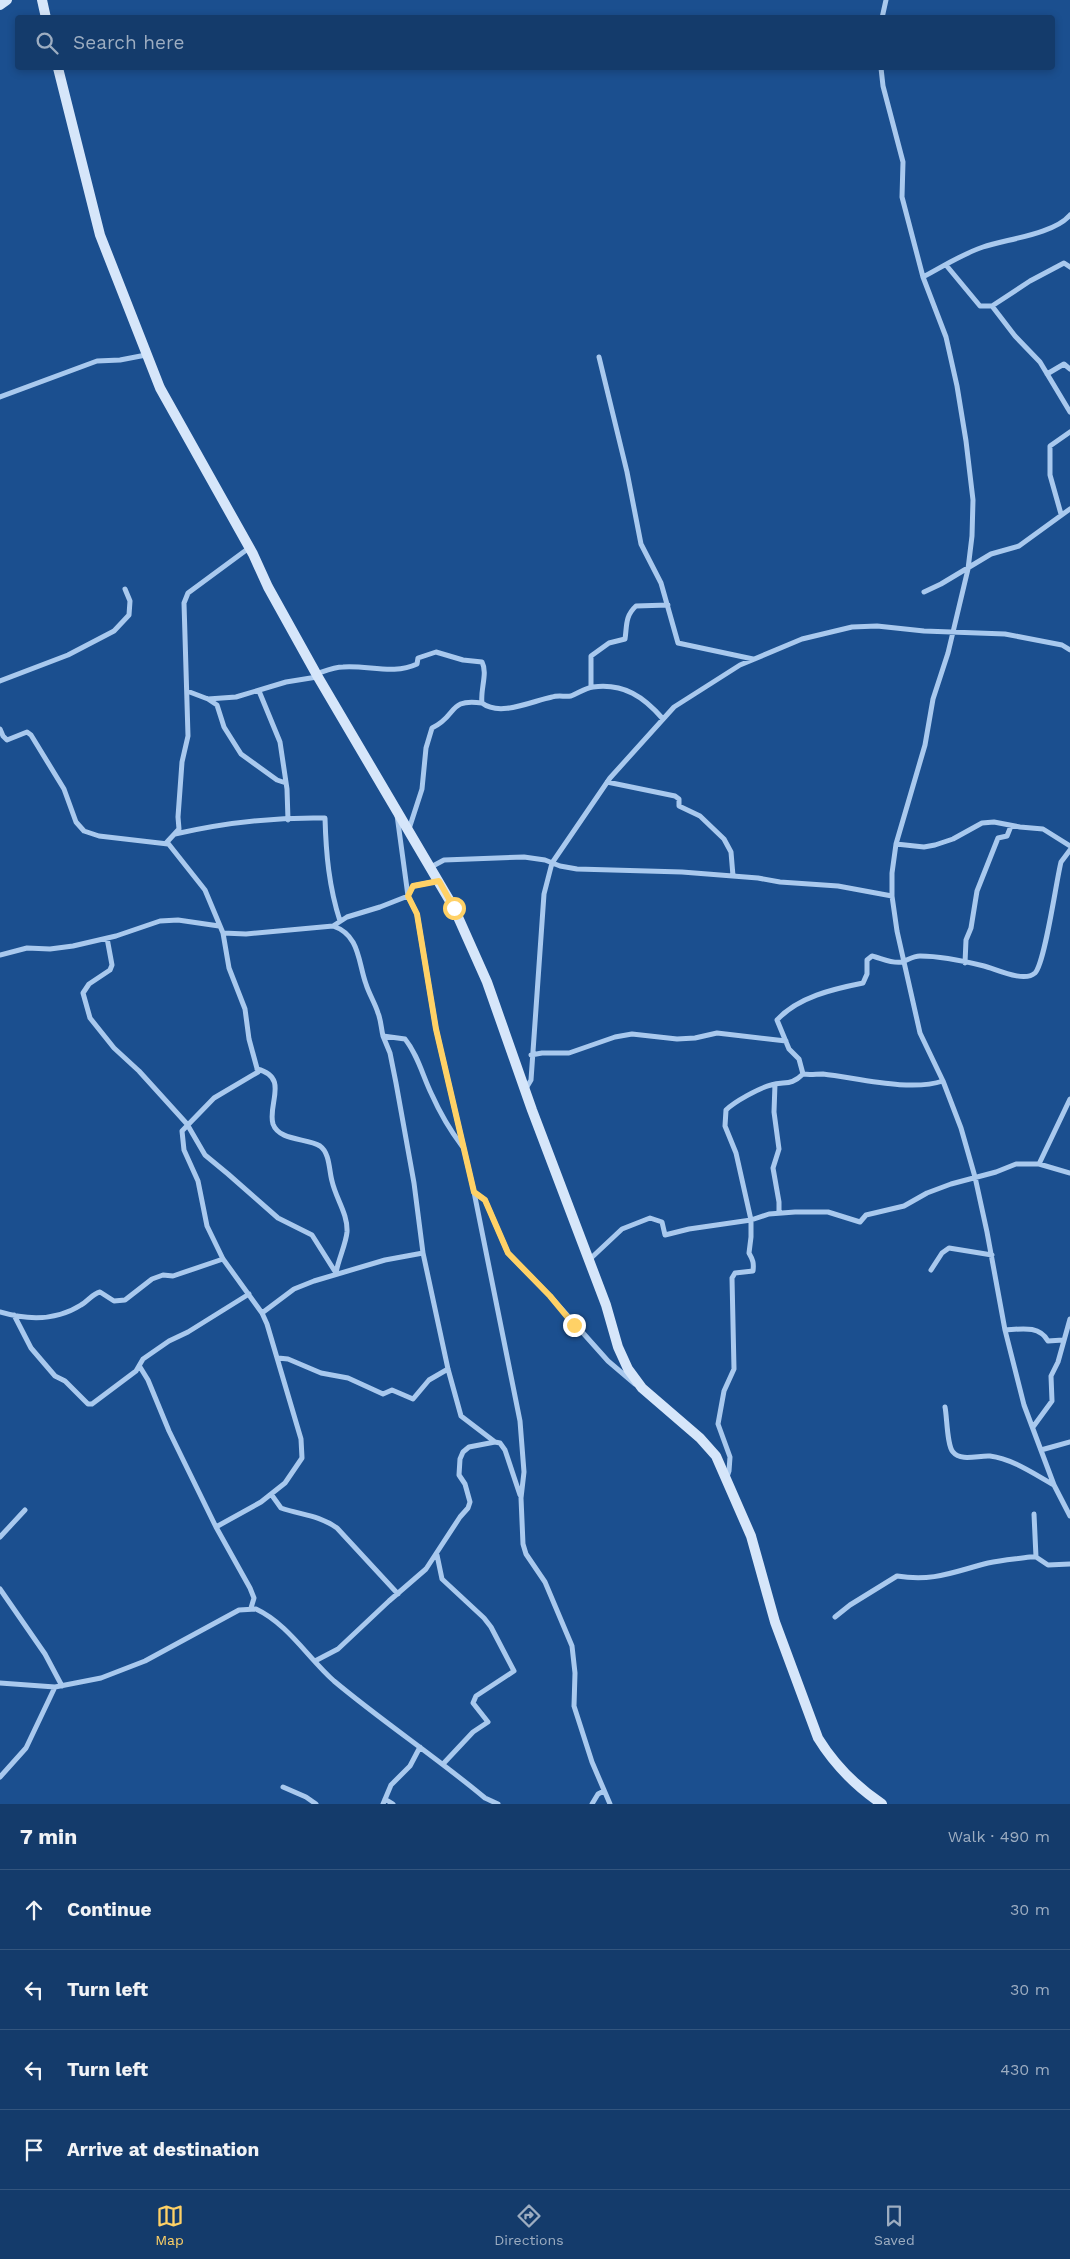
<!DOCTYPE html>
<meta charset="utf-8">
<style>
:root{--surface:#143b6b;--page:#1d4271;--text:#f1f3f6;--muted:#9dadc1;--line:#33557e;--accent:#ffd166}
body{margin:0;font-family:"Work Sans",sans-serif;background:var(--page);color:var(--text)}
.stop{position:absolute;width:15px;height:15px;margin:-11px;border:4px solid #ffd166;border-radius:50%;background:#fff}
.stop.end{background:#ffd166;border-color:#fff;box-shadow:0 1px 5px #0008}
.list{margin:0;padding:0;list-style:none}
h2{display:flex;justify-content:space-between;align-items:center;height:65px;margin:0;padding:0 20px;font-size:21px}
h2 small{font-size:16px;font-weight:400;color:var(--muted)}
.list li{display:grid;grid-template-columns:32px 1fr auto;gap:15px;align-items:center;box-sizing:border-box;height:80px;padding:0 20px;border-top:1px solid var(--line)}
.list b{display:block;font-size:19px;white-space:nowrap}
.list em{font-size:16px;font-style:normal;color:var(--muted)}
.icon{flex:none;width:28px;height:28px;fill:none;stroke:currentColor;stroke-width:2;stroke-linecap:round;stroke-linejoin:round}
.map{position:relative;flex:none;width:1070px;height:1804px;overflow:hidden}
.search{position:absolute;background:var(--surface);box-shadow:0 2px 8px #0003;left:15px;right:15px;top:15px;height:55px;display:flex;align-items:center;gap:12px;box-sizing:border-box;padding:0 18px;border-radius:5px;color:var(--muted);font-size:19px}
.sheet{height:385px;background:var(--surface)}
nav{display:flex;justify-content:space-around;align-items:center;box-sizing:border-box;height:70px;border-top:1px solid var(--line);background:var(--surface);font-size:14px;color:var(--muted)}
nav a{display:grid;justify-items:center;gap:2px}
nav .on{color:var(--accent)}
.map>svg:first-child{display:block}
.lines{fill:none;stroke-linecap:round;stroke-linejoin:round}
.street{stroke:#a9c9ee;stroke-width:5}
.secondary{stroke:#d6e6fa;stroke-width:10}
.route{stroke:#ffd166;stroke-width:6}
</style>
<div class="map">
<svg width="1070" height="1804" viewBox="0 0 1070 1804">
<rect width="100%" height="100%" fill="#1b4f8f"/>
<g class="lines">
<path class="street" d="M882 18 886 0
M881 68 883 86 903 162 902 197 923 277 946 337 957 386 966 441 973 500 972 536 968 569 948 653 933 699 925 745 896 844 892 873V896L897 931 920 1033 943 1081 961 1128 975 1177 987 1232 1005 1330 1024 1405 1054 1485 1070 1516
M946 265 980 306H992L1015 336 1040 362 1070 412
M923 277C942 267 962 254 983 247 1007 239 1054 234 1070 215
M992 306 1030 281 1064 263 1070 267
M599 357 627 472 641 544 661 583 678 643 753 659
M1047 374 1064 364 1070 369
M0 397 97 361 120 360 146 355
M1061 514 1050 475V446L1070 432
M249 548 188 593 184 603 188 736 182 762 178 817 179 829 167 842 205 890 223 933 229 968 245 1009 249 1039 258 1072 214 1098 182 1131 184 1150 198 1181 207 1226 223 1259 262 1313 267 1324 301 1439 302 1458 285 1483 261 1502 216 1527 250 1588 254 1598 251 1608
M924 592 941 584 991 554 1019 546 1070 509
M316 674C325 671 334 667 343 667 368 665 394 675 417 664L418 658 436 652 463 660 482 662C488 673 480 690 482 703 500 717 532 701 552 697 558 695 565 697 571 696 579 693 585 688 593 687 624 683 644 697 663 719
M0 681 68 655 114 631 129 615 130 601 125 589
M591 687V656L609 643 625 639C627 626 625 616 636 606L668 605
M187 691 208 699 236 697 286 682 317 677
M259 691 280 742 287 789 288 820
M208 699 217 705 224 727 241 754 277 780 286 783
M0 729 3 736 7 740 27 732 31 735 64 789 76 822 84 831 99 836 168 844
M607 782 675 796 679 799V806L700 816 724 839 731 852 733 876
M397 815 408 896 417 914 436 1029 474 1192 520 1421 524 1472 521 1498 523 1544 526 1554 545 1582 572 1646 575 1673 574 1706 592 1762 610 1804
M409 829 422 789 426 748 432 728C458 716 447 698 482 703
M175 834C223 823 276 817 325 818 326 854 329 887 340 921
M896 844 924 847 935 845 953 839 982 823 994 822 1020 827 1043 829 1070 846
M431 867 444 860 524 857 545 860 560 866 577 869 682 872 758 878 780 882 838 886 892 896
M333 926C360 935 358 962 366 984 369 994 375 1003 378 1013 381 1020 381 1028 383 1036L405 1039C418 1055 423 1077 432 1095 440 1113 450 1130 462 1146
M223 933 246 934 333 926 347 917 380 907 408 896 413 886 438 881
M107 938 112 965 110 970 89 984 83 993 90 1018 114 1048 139 1071 187 1124 205 1155 228 1174 278 1218 312 1235 336 1273C338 1260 346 1244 347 1232 348 1214 336 1199 332 1181 329 1171 330 1153 320 1146 307 1138 279 1141 273 1124 267 1105 290 1077 257 1069
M0 955 27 948 50 949 73 946 116 936 160 921 178 920 219 926
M965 963 966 940 971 928 977 891 998 838 1007 836 1011 826
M383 1036 390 1053 396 1083 414 1183 423 1253 448 1369 461 1416 495 1442 500 1443 505 1450 520 1495
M531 1055 542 1053H569L615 1037 632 1034 677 1039 695 1038 717 1033 786 1041
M803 1074 799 1059 789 1049 777 1020C798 997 833 989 863 983L867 974V960L872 956C881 958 892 964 902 962 908 960 913 956 920 956 940 956 964 961 984 966 996 969 1024 983 1035 973 1045 963 1056 882 1061 862L1070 850
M775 1084 774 1112 779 1149 773 1168 779 1202V1213
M525 1090 531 1080 544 894 552 863 610 778 674 707 740 665 802 639 852 627 877 626 924 631 1005 634 1062 645 1070 650
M1039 1164 1070 1099
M474 1192 485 1200 508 1253 550 1296 608 1361 635 1384
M589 1260 622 1229 650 1218 662 1222 665 1235 689 1229 751 1220 769 1214 795 1212H828L860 1222 866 1215 904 1206 927 1193 951 1184 996 1172 1016 1164H1039L1070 1173
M931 1270 942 1253 949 1248 992 1255
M0 1312C27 1320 56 1321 81 1305 88 1301 92 1294 100 1292L114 1301 125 1300 152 1279 163 1275 173 1276 223 1259
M262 1313 294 1289 314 1281 385 1260 423 1253
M14 1315 31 1348 55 1376 65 1381 88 1404H92L136 1371 143 1359 169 1341 188 1332 249 1294
M1005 1330C1021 1329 1039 1325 1048 1341L1063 1340
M278 1358 288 1359 321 1373 348 1378 383 1394 392 1390 413 1399 429 1380 448 1369
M140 1367 148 1380 169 1431 216 1527
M945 1407C947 1416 947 1446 953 1452 961 1462 979 1455 990 1456 1013 1459 1034 1474 1054 1485
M1033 1427 1052 1401 1051 1376 1058 1362 1070 1319
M1041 1450 1070 1442
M727 1477 729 1471 730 1457 718 1424 724 1391 734 1369 732 1278 735 1273 753 1271C754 1263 753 1260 749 1253L751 1237V1220L736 1153 725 1126 726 1110C734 1102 759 1088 771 1085 785 1081 791 1086 803 1074 810 1075 816 1074 823 1074 858 1078 910 1092 943 1081
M271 1494 281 1508C301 1515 319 1515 337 1528L398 1594
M1034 1514 1036 1557
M0 1537 25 1510
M437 1555 442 1579 484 1618 491 1627 514 1671 476 1696 473 1703 488 1722 473 1732 443 1764
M0 1589 45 1654 62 1686
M835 1617 850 1605 897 1576C933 1582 953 1572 988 1563 1002 1560 1016 1559 1030 1557H1036L1048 1565 1070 1564
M315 1661 338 1649 389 1601 426 1569 460 1517 468 1508 470 1502 465 1484 459 1475 460 1459 463 1452 469 1447 495 1442
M0 1683 55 1687 101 1678 145 1661 239 1610 256 1609C288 1624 308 1658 334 1681 383 1722 436 1757 485 1798L498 1804
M0 1777 26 1748 55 1687
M283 1787 306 1797 316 1804
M385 1799 393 1804
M383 1804 391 1785 410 1766 420 1747
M592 1804 598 1794 604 1791"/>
<path class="secondary" d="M42 0 46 18
M0 5 7 0
M58 68 100 235 160 388 253 554 268 587 318 677 454 908 487 982 532 1110 606 1305 618 1347 628 1369 642 1388 700 1438 716 1456 751 1536 775 1622 818 1738C834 1764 857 1787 882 1804"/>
</g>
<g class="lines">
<path class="route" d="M454 908 439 881 413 886 408 896 417 914 436 1029 474 1192 485 1200 508 1253 550 1296 574 1325"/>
</g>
</svg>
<div class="stop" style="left:454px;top:908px"></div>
<div class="stop end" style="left:574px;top:1325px"></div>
<div class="search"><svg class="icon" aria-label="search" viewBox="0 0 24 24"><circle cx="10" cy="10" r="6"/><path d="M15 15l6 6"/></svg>Search here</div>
</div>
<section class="sheet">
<h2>7 min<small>Walk · 490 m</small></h2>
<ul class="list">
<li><svg class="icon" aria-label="ahead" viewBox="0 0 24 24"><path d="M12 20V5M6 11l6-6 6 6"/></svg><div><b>Continue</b></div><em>30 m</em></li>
<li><svg class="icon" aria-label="left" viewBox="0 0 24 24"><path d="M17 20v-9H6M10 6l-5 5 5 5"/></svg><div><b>Turn left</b></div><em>30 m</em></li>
<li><svg class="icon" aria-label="left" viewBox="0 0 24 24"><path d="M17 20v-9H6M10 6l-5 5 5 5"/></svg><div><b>Turn left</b></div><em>430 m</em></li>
<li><svg class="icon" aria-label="arrive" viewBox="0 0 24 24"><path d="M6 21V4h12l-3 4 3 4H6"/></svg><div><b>Arrive at destination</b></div></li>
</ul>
</section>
<nav>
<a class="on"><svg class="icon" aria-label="map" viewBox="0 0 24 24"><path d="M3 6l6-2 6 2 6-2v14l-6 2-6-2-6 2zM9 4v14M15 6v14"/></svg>Map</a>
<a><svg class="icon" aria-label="directions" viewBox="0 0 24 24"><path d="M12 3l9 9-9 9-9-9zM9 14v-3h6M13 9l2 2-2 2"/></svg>Directions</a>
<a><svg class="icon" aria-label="saved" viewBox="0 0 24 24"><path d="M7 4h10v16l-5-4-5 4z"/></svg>Saved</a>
</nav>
